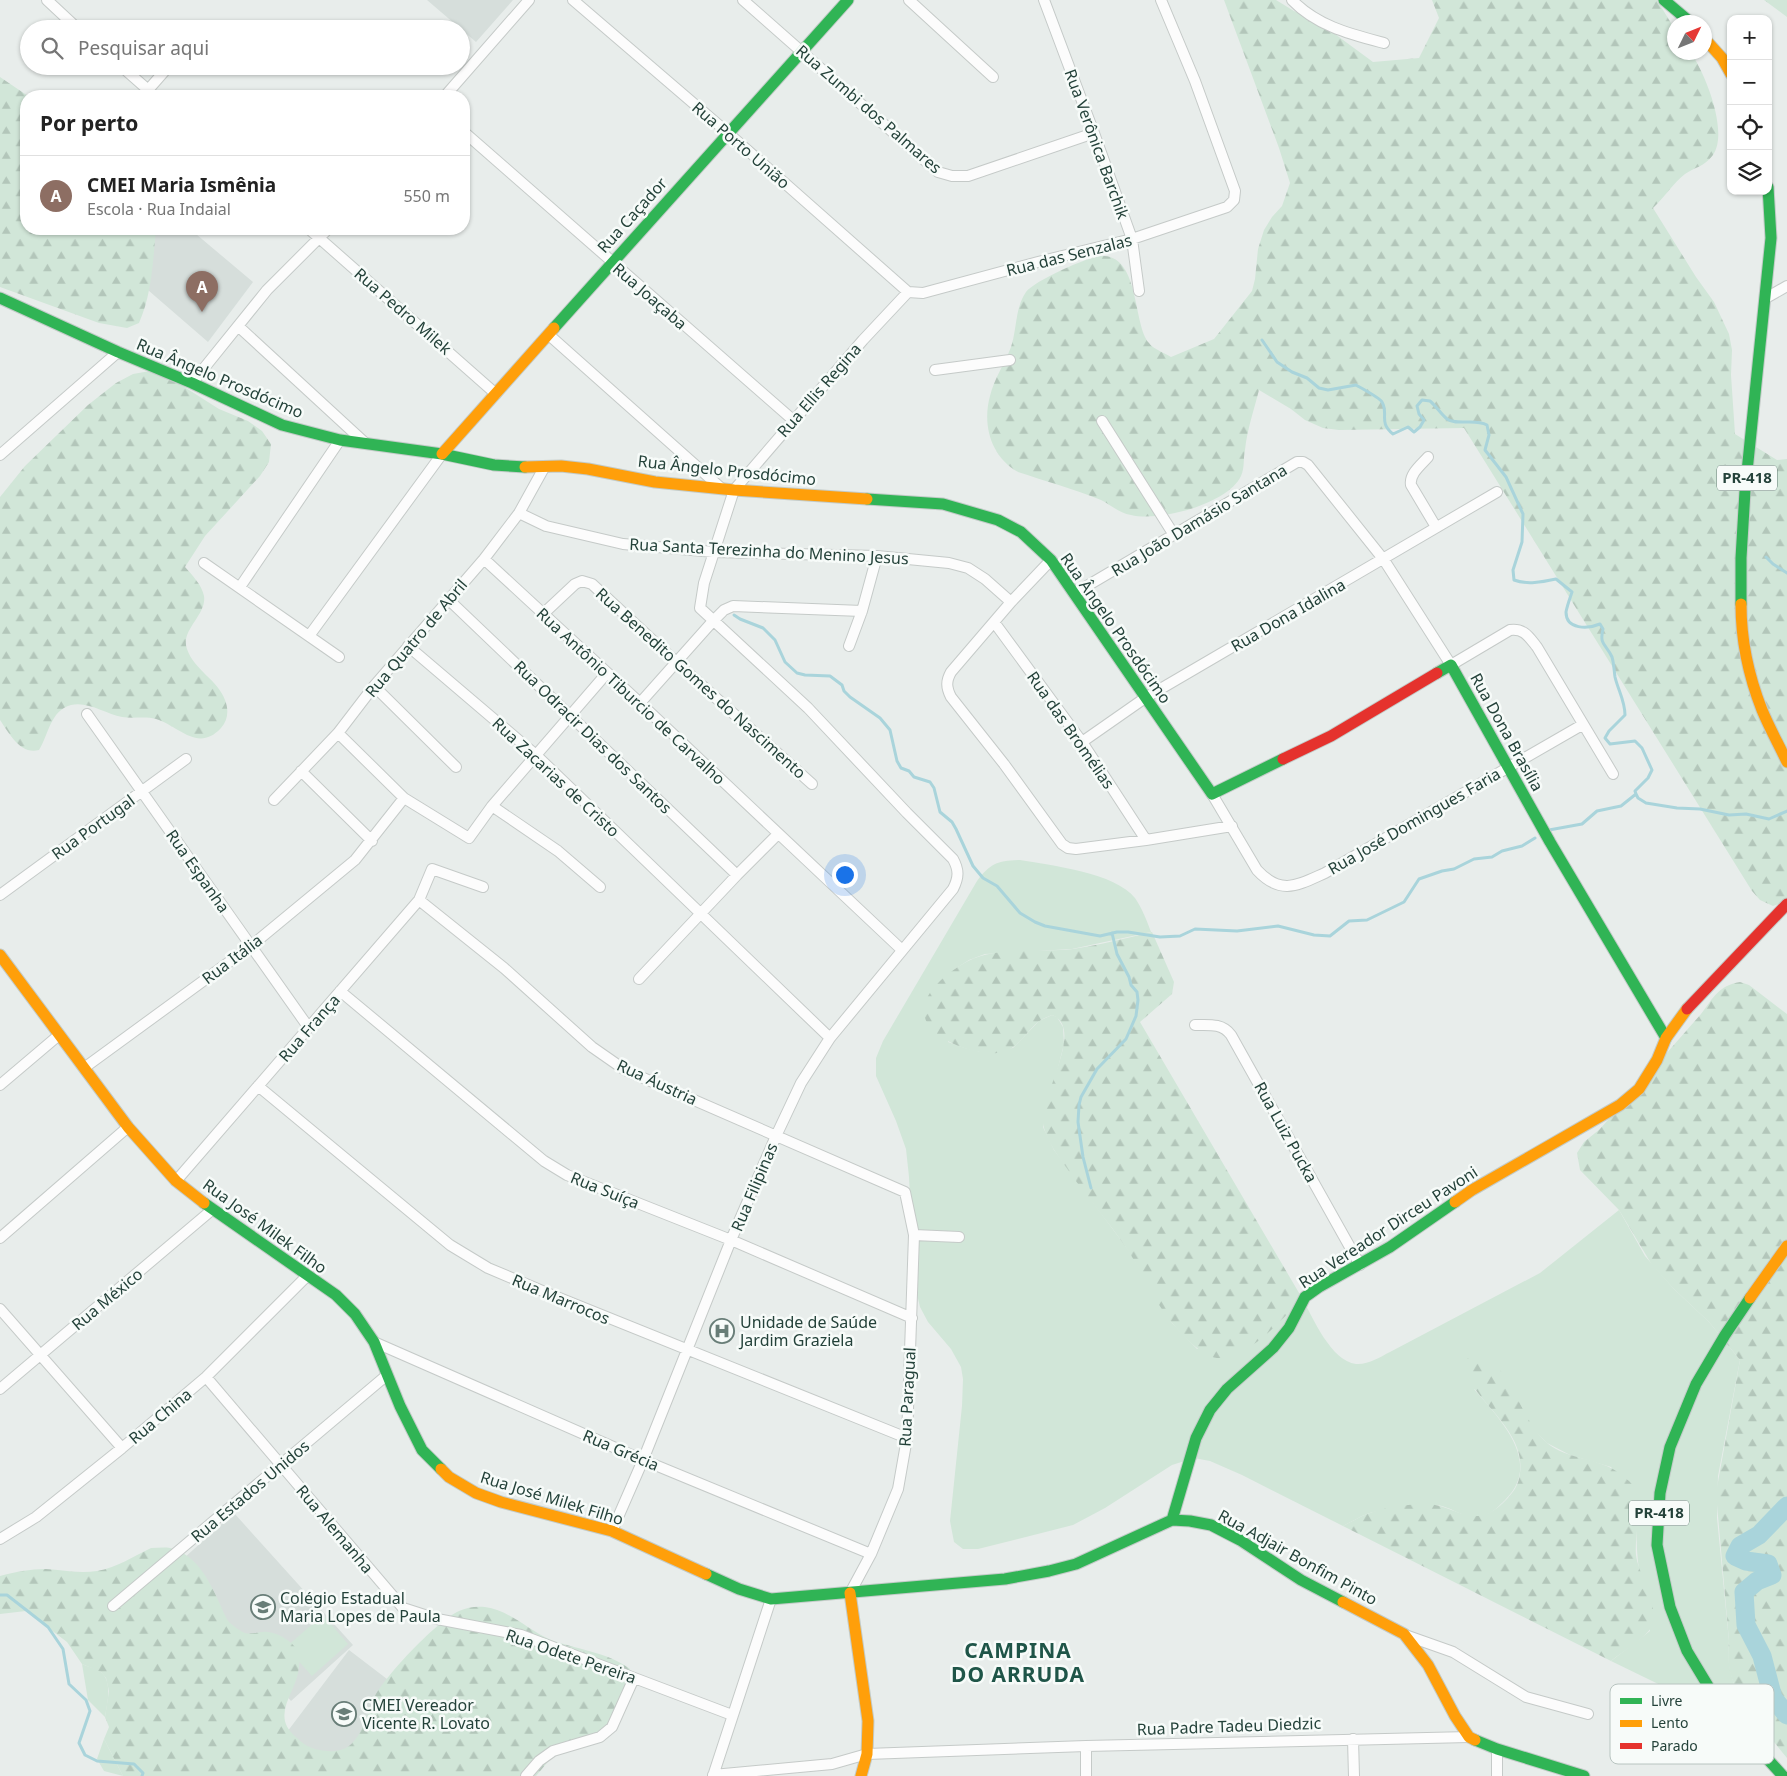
<!DOCTYPE html>
<html lang="pt">
<meta charset="utf-8">
<style>
:root{--surface:#fff;--page:#f6f6f6;--text:#222;--muted:#767676;--line:#e0e0e0;--accent:#697e78}
body{margin:0;font-family:"Noto Sans",sans-serif;background:var(--page);color:var(--text)}
.controls{position:absolute;right:15px;top:15px;display:grid;overflow:hidden;border-radius:10px;box-shadow:0 1px 4px #0004}
.controls button{width:45px;height:45px;display:grid;place-items:center;padding:0;border:0;border-bottom:1px solid var(--line);background:var(--surface);color:var(--text);font:25px sans-serif}
.compass{position:absolute;left:1667px;top:15px;width:45px;height:45px;border-radius:50%;background:var(--surface);box-shadow:0 1px 4px #0004;rotate:47deg}
.you{position:absolute;left:844px;top:874px;width:18px;height:18px;margin:-12px;border:4px solid #fff;border-radius:50%;background:#1a73e8;box-shadow:0 0 0 8px #1a73e833}
.badge{display:grid;place-items:center;width:32px;height:32px;border-radius:50%;background:var(--accent);color:#fff;font-size:16px;font-weight:700}
.pin{position:absolute;translate:-50% -41px;filter:drop-shadow(0 1px 2px #0008)}
.pin::after{content:'';position:absolute;top:26px;width:18px;height:15px;background:inherit;clip-path:polygon(0 0,100% 0,50% 100%)}
.list{margin:0;padding:0;list-style:none}
h2{display:flex;justify-content:space-between;align-items:center;height:65px;margin:0;padding:0 20px;font-size:21px}
h2 small{font-size:16px;font-weight:400;color:var(--muted)}
.list li{display:grid;grid-template-columns:32px 1fr auto;gap:15px;align-items:center;box-sizing:border-box;height:80px;padding:0 20px;border-top:1px solid var(--line)}
.list b{display:block;font-size:19px;white-space:nowrap}
.list p{margin:0;font-size:16px;white-space:nowrap;color:var(--muted)}
.list em{font-size:16px;font-style:normal;color:var(--muted)}
.icon{flex:none;width:28px;height:28px;fill:none;stroke:currentColor;stroke-width:2;stroke-linecap:round;stroke-linejoin:round}
.map{position:relative;flex:none;width:1787px;height:1776px;overflow:hidden}
.search{position:absolute;background:var(--surface);box-shadow:0 1px 4px #0004;left:20px;top:20px;width:450px;height:55px;display:flex;align-items:center;gap:12px;box-sizing:border-box;padding:0 18px;border-radius:28px;color:var(--muted);font-size:19px}
.panel{position:absolute;background:var(--surface);box-shadow:0 1px 4px #0004;left:20px;top:90px;width:450px;height:145px;border-radius:20px}
.map>svg:first-child{display:block}
.built{fill:#d6dedb}
.grass{fill:#d1e6d8}
.forest{fill:url(#forest-firs)}
.lines{fill:none;stroke-linecap:round;stroke-linejoin:round}
.stream{stroke:#a9d4db;stroke-width:3}
.river{stroke:#a9d4db;stroke-width:19}
.street-casing{stroke:#c5cac8;stroke-width:12}
.fast-casing{stroke:#c3cbc8;stroke-width:13}
.slow-casing{stroke:#c3cbc8;stroke-width:13}
.jam-casing{stroke:#c3cbc8;stroke-width:13}
.street{stroke:#fcfcfc;stroke-width:10}
.fast{stroke:#30b455;stroke-width:11}
.slow{stroke:#ff9f0a;stroke-width:11}
.jam{stroke:#e5322d;stroke-width:11}
.labels{text-anchor:middle;stroke-width:5;stroke-linejoin:round;paint-order:stroke}
.shield{fill:#f7fbf9;stroke:#637a73;stroke-width:1}
.shield-label{font-size:15px;font-weight:bold;fill:#24423a}
.street-label{font-size:16px;fill:#24423a;stroke:#f7fbf9}
.poi-label{font-size:16px;fill:#24423a;stroke:#f7fbf9;text-anchor:start}
.district-label{font-size:21px;font-weight:bold;letter-spacing:1px;fill:#1f5548;stroke:#f7fbf9}
.key{fill:#f7fbf9;stroke:#b8c4c0;stroke-width:1}
.key-label{font-size:14px;fill:#24423a}
</style>
<div class="map">
<svg width="1787" height="1776" viewBox="0 0 1787 1776">
<defs>
<pattern id="forest-firs" width="22" height="20" patternUnits="userSpaceOnUse" patternTransform="scale(1.25)"><rect width="22" height="20" fill="#d1e6d8"/><path d="M5 1l3.5 6h-7zM16 11l3.5 6h-7z" fill="#b3c6ba"/></pattern>
</defs>
<rect width="100%" height="100%" fill="#e8edeb"/>
<path class="built" d="M427 0H513L476 42Z
M157 229H190L253 282 208 342 126 271Z
M234 1513 353 1645 291 1701 173 1568Z
M349 1650 404 1692 340 1776 284 1736Z"/>
<path class="grass" d="M1020 860C1050 865 1116 873 1135 898 1142 908 1147 921 1151 932L1072 949 985 954 969 960 955 969 948 1042 965 1048 981 1052 1013 1048 1039 1021 1052 1015 1057 1017 1063 1027 1064 1044 1043 1127 1054 1150 1129 1251 1172 1323 1197 1349 1302 1298C1313 1318 1331 1361 1356 1364 1368 1365 1380 1357 1390 1352L1540 1273 1619 1210 1645 1256 1674 1289 1709 1322 1740 1360 1718 1476 1717 1518 1729 1641C1727 1661 1730 1675 1738 1694L1700 1699 1685 1697 1611 1661 1650 1631C1642 1588 1632 1551 1639 1507L1611 1467 1570 1455 1547 1443 1532 1428 1524 1413 1474 1389C1499 1418 1543 1462 1506 1499 1499 1506 1492 1514 1482 1516 1467 1520 1456 1510 1442 1506 1432 1504 1377 1510 1367 1514 1359 1517 1351 1522 1343 1526L1242 1475 1210 1461 1194 1458 1172 1465 1105 1508 1073 1525 978 1549H963L954 1542 950 1521 962 1406 963 1379 961 1367 951 1349 928 1322 920 1307 914 1282 909 1177 906 1149 896 1121 876 1076V1058L883 1041 977 881C991 863 997 861 1020 860Z
M323 1615 348 1644 312 1676 286 1647Z
M82 1664C88 1667 96 1668 101 1672 113 1682 107 1704 105 1717L88 1700Z
M104 1739 123 1776 104 1771 97 1759Z"/>
<path class="forest" d="M1224 0H1276L1294 11 1320 23 1373 62 1419 58 1439 18 1432 0H1657L1674 28V52L1691 53C1705 73 1729 132 1713 155 1704 167 1695 167 1685 174 1674 182 1663 199 1653 208L1696 277 1714 302 1729 334 1732 350 1731 375 1735 434 1777 460 1787 459V901L1773 906 1760 900 1752 891 1464 428 1339 430 1323 428 1305 420 1291 409 1259 390C1254 410 1247 430 1245 450 1243 459 1245 467 1241 476 1228 504 1159 522 1131 515 1119 513 1111 505 1101 500 1074 489 1045 481 1018 472 991 457 982 425 990 396 994 379 1005 363 1011 347 1017 329 1015 308 1026 292 1034 281 1090 255 1104 256 1140 258 1133 325 1149 343 1153 349 1165 353 1171 357L1214 339 1252 291 1255 279 1258 249 1264 230 1272 217 1282 206 1290 183 1279 148Z
M1764 0H1787V17Z
M0 77 28 96H26V229H156C153 260 152 294 139 323L127 328 99 323 0 287Z
M150 371 178 383 219 409 248 421 262 431 271 444 269 462 260 476 205 536 185 567C192 575 202 585 204 596 207 615 180 630 187 649 194 670 218 680 225 700 229 710 228 720 221 728 198 753 179 726 156 719 145 716 133 719 122 717 106 714 88 701 71 705 50 711 49 734 39 750 20 755 9 733 0 720V497L25 466 88 405 116 383 133 374Z
M1152 932 1174 982 1172 994 1140 1022 1302 1298C1283 1319 1247 1360 1217 1358 1202 1356 1182 1335 1173 1324 1154 1302 1143 1273 1127 1249 1108 1221 1085 1195 1066 1167 1057 1155 1048 1142 1044 1128 1036 1100 1087 1029 1052 1015 1047 1017 1042 1019 1038 1022 1024 1034 1017 1051 997 1053 975 1055 928 1040 924 1014 921 992 951 970 968 961 997 946 1041 953 1073 949 1100 945 1126 938 1152 932Z
M1740 982 1749 985 1787 1014V1758C1776 1745 1766 1732 1756 1718 1736 1691 1725 1676 1729 1641L1716 1493 1740 1360 1709 1322 1674 1289 1652 1265 1619 1210 1580 1170 1577 1153 1584 1142 1600 1129 1701 1014C1714 997 1718 986 1740 982Z
M1478 1356C1484 1359 1490 1362 1495 1365 1516 1384 1522 1419 1545 1441 1562 1458 1590 1457 1611 1468 1617 1471 1624 1477 1629 1481 1646 1497 1634 1534 1636 1555 1638 1573 1659 1607 1653 1624 1648 1637 1622 1652 1611 1661L1343 1526C1351 1522 1359 1517 1367 1514 1382 1508 1403 1505 1419 1504 1455 1501 1471 1534 1504 1502 1513 1493 1519 1485 1520 1473 1525 1436 1488 1410 1470 1382 1468 1378 1464 1373 1464 1368 1464 1365 1466 1361 1468 1358Z
M151 1548C157 1548 164 1547 170 1548 196 1554 209 1580 219 1602 222 1608 225 1617 229 1622 232 1625 241 1632 245 1633 251 1635 261 1631 267 1632 280 1633 295 1643 300 1655 301 1658 299 1663 299 1666 298 1692 268 1715 297 1738 303 1744 311 1749 320 1750 329 1752 341 1752 349 1746 364 1734 367 1712 375 1696 386 1675 438 1620 459 1611 467 1607 477 1606 485 1607 509 1610 528 1630 549 1639 576 1650 606 1651 630 1669L625 1690 609 1727 551 1758 536 1776H123L104 1739 109 1727 105 1717 109 1691 106 1678 101 1672 82 1664 67 1642 26 1611 0 1614V1576C15 1572 30 1569 46 1569 63 1570 80 1574 97 1571 116 1568 134 1556 151 1548Z"/>
<g class="lines">
<path class="stream" d="M1262 340 1277 362 1292 372 1307 378 1319 388 1328 390 1356 385C1361 388 1380 398 1382 402 1389 414 1378 422 1393 434L1408 427 1414 432 1420 427 1424 420 1419 414 1417 406 1422 400 1430 401C1436 406 1441 414 1447 419 1457 426 1474 418 1487 425L1489 435 1485 450 1506 477 1523 514 1522 542 1513 570 1514 580C1527 585 1542 582 1556 579L1572 592C1570 598 1567 606 1566 612 1566 630 1588 629 1600 624L1603 629C1599 645 1606 644 1612 657 1614 664 1614 670 1615 677 1618 690 1625 701 1625 715L1609 731 1605 738 1610 744 1635 741 1642 748 1652 770 1648 778 1635 791 1636 794 1621 806 1597 811 1582 824 1549 830
M1766 557 1773 564 1787 573
M734 615 740 619 763 628 775 640 785 662 797 673 805 675 830 676 842 685 844 691 850 697 880 718 890 730 897 761 901 768 909 771 914 777 930 782 934 788 940 812 952 822 956 829 973 866 983 878 997 886 1020 913 1035 922 1045 926 1100 936 1117 932H1128L1160 937 1180 936 1195 929 1237 931 1278 926 1314 935 1330 936 1349 921 1367 920 1404 902 1419 879 1442 871 1454 869 1474 859 1492 857 1502 851 1522 846 1535 838
M1636 794 1638 798 1646 803 1677 808 1700 809 1729 815 1746 814 1769 819 1787 811
M1091 1188 1083 1157 1078 1122 1079 1105 1081 1097 1097 1069 1126 1039 1136 1016 1138 1000 1137 992 1131 985 1129 977 1117 954 1112 933
M0 1595H7L48 1627 63 1649 69 1684 86 1700 90 1711 79 1743 85 1755 97 1761 134 1764 143 1773 142 1776"/>
<path class="river" d="M1787 1506 1759 1535 1740 1546 1735 1556 1746 1561 1768 1564 1772 1575 1757 1581 1744 1592 1746 1625 1762 1656 1773 1698 1787 1715"/>
<defs>
<path id="street" d="M47 0 78 29
M573 0 728 133 908 292
M743 0 938 172 952 176H968L1094 133
M909 0 993 77
M1044 0 1094 133 1132 239 1139 291
M1292 0C1317 26 1350 34 1384 43
M121 66 155 96
M148 90 169 66
M445 96 529 0
M464 132 793 420
M309 229 496 394
M908 292 923 293 1038 262 1132 239 1227 207 1234 200 1235 191 1195 81 1161 0
M1766 298 1787 286
M238 326 364 442
M549 335 721 488
M935 370 1010 360
M192 383 267 290 328 229
M1102 421 1174 535
M0 455 118 352
M1428 457C1421 465 1409 474 1411 485L1436 527
M519 513 546 526 623 544 714 552 877 556 949 563 968 568 985 579 1011 602
M484 559 640 703 902 950
M1051 560 1011 602 951 672C946 681 946 687 951 697L1004 764 1062 844 1068 848 1076 849 1146 840 1232 826
M204 563 339 657
M240 587 340 440
M1075 593 1297 462H1303L1308 465 1384 560 1451 665 1510 630C1524 628 1529 637 1537 647L1613 774
M449 600 737 875
M543 614 575 584 582 581 592 584 677 663 812 784
M994 622 1082 742 1146 840
M309 636 442 454
M408 646 536 755 830 1038
M849 646 862 611 877 556
M374 686 456 767
M640 703 713 621 724 610 733 606 862 611
M87 714 309 1028
M338 733 404 798 469 838 492 806 607 673
M1082 742 1145 698 1497 492
M301 771 372 841
M1212 794 1257 870C1281 896 1298 885 1325 873L1582 725
M274 800 338 733 374 686 484 559 519 513 545 466
M492 806 558 851 600 887
M0 895 186 759
M419 900 504 968 592 1047 625 1070 905 1192 914 1235 907 1438 898 1489 871 1554 850 1593
M639 979 737 875 778 834
M340 991 544 1161 567 1175 731 1240 912 1318
M1195 1025C1209 1025 1222 1023 1231 1035L1360 1265
M84 1068 251 946 355 860 404 798
M0 1085 59 1035
M258 1086 450 1245 488 1268 552 1295 907 1438
M176 1181 419 900 432 869 483 887
M914 1235 959 1237
M0 1238 128 1127
M0 1309 122 1448
M374 1342 643 1460 871 1554
M206 1377 403 1608 437 1619 521 1635 732 1715
M0 1389 213 1209
M612 1531 643 1460 731 1240 776 1136 801 1083 830 1038 953 889C959 877 959 870 953 859L907 813 808 708 700 608 704 583 734 490 863 340 908 292
M0 1539 36 1517 122 1448 206 1377 307 1276
M113 1606 387 1375
M1405 1635 1453 1652 1526 1697 1588 1714
M1353 1739 1354 1776
M1086 1746V1776
M1497 1749V1776
M713 1775 832 1764 867 1754 1086 1746 1469 1737
M526 1776 539 1761 553 1751 600 1737 612 1727 634 1678
M713 1776 771 1599"/>
<path id="fast" d="M1664 0 1690 22
M0 298 118 352 192 383 282 425 340 440 442 454 494 465 525 467
M554 328 848 0
M867 499 943 504 998 520 1021 532 1051 560 1212 794 1283 759
M1741 604V558L1745 491 1771 238 1768 187
M1437 673 1451 665 1550 842 1666 1038
M204 1203 336 1295 355 1314 374 1342 400 1406 422 1450 441 1469
M1750 1298 1725 1335 1696 1384 1670 1447 1660 1493 1657 1545 1670 1607 1687 1651 1722 1709 1783 1776
M1172 1520 1196 1438 1210 1410 1227 1389 1273 1348 1289 1328 1305 1297 1319 1287 1390 1247 1455 1202
M706 1574 739 1589 771 1599 1005 1579 1049 1571 1076 1564 1172 1520 1190 1521 1211 1525 1240 1540 1301 1580 1343 1602
M1475 1740 1497 1749 1584 1776"/>
<path id="slow" d="M1704 38 1722 58 1731 74
M442 454 554 328
M525 467 561 466 588 469 655 482 734 490 867 499
M1741 604C1741 639 1749 677 1762 710 1769 727 1779 745 1787 762
M0 955 128 1127 176 1181 204 1203
M1455 1202 1472 1190 1620 1105 1639 1089 1657 1060 1666 1038 1687 1009
M1750 1298 1787 1246
M441 1469 449 1477 476 1493 501 1502 612 1531 706 1574
M850 1593 868 1721 867 1754 861 1776
M1343 1602 1404 1634 1428 1665 1455 1716 1469 1737 1475 1740"/>
<path id="jam" d="M1283 759 1331 736 1437 673
M1687 1009 1787 904"/>
</defs>
<use href="#street" class="street-casing"/>
<use href="#fast" class="fast-casing"/>
<use href="#slow" class="slow-casing"/>
<use href="#jam" class="jam-casing"/>
<use href="#street" class="street"/>
<use href="#fast" class="fast"/>
<use href="#slow" class="slow"/>
<use href="#jam" class="jam"/>
</g>
<defs>
<symbol id="hospital-ring" viewBox="-11 -11 22 22"><circle r="9.5" fill="#f7fbf9" stroke="#697e78" stroke-width="1.5"/><path d="M-5-5h3v3.5h4V-5h3V5h-3V1.5h-4V5h-3Z" fill="#697e78"/></symbol>
<symbol id="school-ring" viewBox="-11 -11 22 22"><circle r="9.5" fill="#f7fbf9" stroke="#697e78" stroke-width="1.5"/><path d="M0-5L7-2L0 1L-7-2ZM-4 1L0 2.5L4 1V4Q0 6-4 4Z" fill="#697e78"/></symbol>
</defs>
<g fill-rule="evenodd">
<use href="#hospital-ring" x="708" y="1317" width="28" height="28"/>
<use href="#school-ring" x="249" y="1593" width="28" height="28"/>
<use href="#school-ring" x="330" y="1700" width="28" height="28"/>
</g>
<g class="labels">
<g class="shield">
<rect x="1717" y="465.5" width="60" height="25" rx="4"/>
<rect x="1629" y="1500.5" width="60" height="25" rx="4"/>
</g>
<g class="shield-label">
<text x="1747" y="483">PR-418</text>
<text x="1659" y="1518">PR-418</text>
</g>
<g class="street-label">
<text transform="translate(869 109) rotate(41)" y="6">Rua Zumbi dos Palmares</text>
<text transform="translate(1097 144) rotate(70)" y="6">Rua Verônica Barchik</text>
<text transform="translate(741 145) rotate(41)" y="6">Rua Porto União</text>
<text transform="translate(632 215) rotate(-48)" y="6">Rua Caçador</text>
<text transform="translate(1069 255) rotate(-14)" y="6">Rua das Senzalas</text>
<text transform="translate(650 296) rotate(41)" y="6">Rua Joaçaba</text>
<text transform="translate(403 311) rotate(41)" y="6">Rua Pedro Milek</text>
<text transform="translate(220 378) rotate(23)" y="6">Rua Ângelo Prosdócimo</text>
<text transform="translate(819 390) rotate(-49)" y="6">Rua Ellis Regina</text>
<text transform="translate(727 470) rotate(6)" y="6">Rua Ângelo Prosdócimo</text>
<text transform="translate(1199 520) rotate(-31)" y="6">Rua João Damásio Santana</text>
<text transform="translate(769 551) rotate(3)" y="6">Rua Santa Terezinha do Menino Jesus</text>
<text transform="translate(1288 615) rotate(-30)" y="6">Rua Dona Idalina</text>
<text transform="translate(1116 628) rotate(55)" y="6">Rua Ângelo Prosdócimo</text>
<text transform="translate(416 638) rotate(-50)" y="6">Rua Quatro de Abril</text>
<text transform="translate(701 683) rotate(42)" y="6">Rua Benedito Gomes do Nascimento</text>
<text transform="translate(631 696) rotate(43)" y="6">Rua Antônio Tiburcio de Carvalho</text>
<text transform="translate(1071 730) rotate(55)" y="6">Rua das Bromélias</text>
<text transform="translate(1507 732) rotate(61)" y="6">Rua Dona Brasília</text>
<text transform="translate(593 737) rotate(44)" y="6">Rua Odracir Dias dos Santos</text>
<text transform="translate(556 777) rotate(43)" y="6">Rua Zacarias de Cristo</text>
<text transform="translate(1414 821) rotate(-30)" y="6">Rua José Domingues Faria</text>
<text transform="translate(93 827) rotate(-36)" y="6">Rua Portugal</text>
<text transform="translate(198 871) rotate(55)" y="6">Rua Espanha</text>
<text transform="translate(232 959) rotate(-37)" y="6">Rua Itália</text>
<text transform="translate(309 1028) rotate(-49)" y="6">Rua França</text>
<text transform="translate(657 1082) rotate(25)" y="6">Rua Áustria</text>
<text transform="translate(1286 1132) rotate(61)" y="6">Rua Luiz Pucka</text>
<text transform="translate(754 1187) rotate(-67)" y="6">Rua Filipinas</text>
<text transform="translate(605 1190) rotate(22)" y="6">Rua Suíça</text>
<text transform="translate(265 1226) rotate(36)" y="6">Rua José Milek Filho</text>
<text transform="translate(1388 1227) rotate(-33)" y="6">Rua Vereador Dirceu Pavoni</text>
<text transform="translate(107 1299) rotate(-40)" y="6">Rua México</text>
<text transform="translate(561 1299) rotate(23)" y="6">Rua Marrocos</text>
<text transform="translate(907 1397) rotate(-87)" y="6">Rua Paragual</text>
<text transform="translate(160 1416) rotate(-40)" y="6">Rua China</text>
<text transform="translate(621 1450) rotate(23)" y="6">Rua Grécia</text>
<text transform="translate(250 1491) rotate(-40)" y="6">Rua Estados Unidos</text>
<text transform="translate(552 1498) rotate(17)" y="6">Rua José Milek Filho</text>
<text transform="translate(335 1529) rotate(50)" y="6">Rua Alemanha</text>
<text transform="translate(1298 1557) rotate(29)" y="6">Rua Adjair Bonfim Pinto</text>
<text transform="translate(571 1656) rotate(19)" y="6">Rua Odete Pereira</text>
<text transform="translate(1229 1726) rotate(-2)" y="6">Rua Padre Tadeu Diedzic</text>
</g>
<g class="poi-label">
<text x="740" y="1328">Unidade de Saúde<tspan x="740" dy="18">Jardim Graziela</tspan></text>
<text x="280" y="1604">Colégio Estadual<tspan x="280" dy="18">Maria Lopes de Paula</tspan></text>
<text x="362" y="1711">CMEI Vereador<tspan x="362" dy="18">Vicente R. Lovato</tspan></text>
</g>
<g class="district-label">
<text x="1018" y="1658">CAMPINA<tspan x="1018" dy="24">DO ARRUDA</tspan></text>
</g>
</g>
<rect x="1610" y="1684" width="164" height="80" rx="8" class="key"/>
<rect x="1620" y="1698" width="22" height="6" fill="#30b455"/>
<rect x="1620" y="1720" width="22" height="7" fill="#ff9f0a"/>
<rect x="1620" y="1743" width="22" height="6" fill="#e5322d"/>
<g class="key-label">
<text x="1651" y="1706">Livre</text>
<text x="1651" y="1728">Lento</text>
<text x="1651" y="1751">Parado</text>
</g>
</svg>
<div class="controls">
<button>+</button>
<button>−</button>
<button><svg class="icon" aria-label="locate" viewBox="0 0 24 24"><circle cx="12" cy="12" r="6"/><path d="M12 2v4M12 18v4M2 12h4M18 12h4"/></svg></button>
<button><svg class="icon" aria-label="layers" viewBox="0 0 24 24"><path d="M12 4l9 5-9 5-9-5zM3 14l9 5 9-5"/></svg></button>
</div>
<svg class="compass" viewBox="-18 -18 36 36"><path d="M0-13l5 13h-10z" fill="#e53935"/><path d="M0 13l5-13h-10z" fill="#767676"/></svg>
<div class="you"></div>
<div class="pin badge" style="left:202px;top:312px;background:#8d6e63">A</div>
<div class="search"><svg class="icon" aria-label="search" viewBox="0 0 24 24"><circle cx="10" cy="10" r="6"/><path d="M15 15l6 6"/></svg>Pesquisar aqui</div>
<section class="panel">
<h2>Por perto<small></small></h2>
<ul class="list">
<li><span class="badge" style="background:#8d6e63">A</span><div><b>CMEI Maria Ismênia</b><p>Escola · Rua Indaial</p></div><em>550 m</em></li>
</ul>
</section>
</div>
